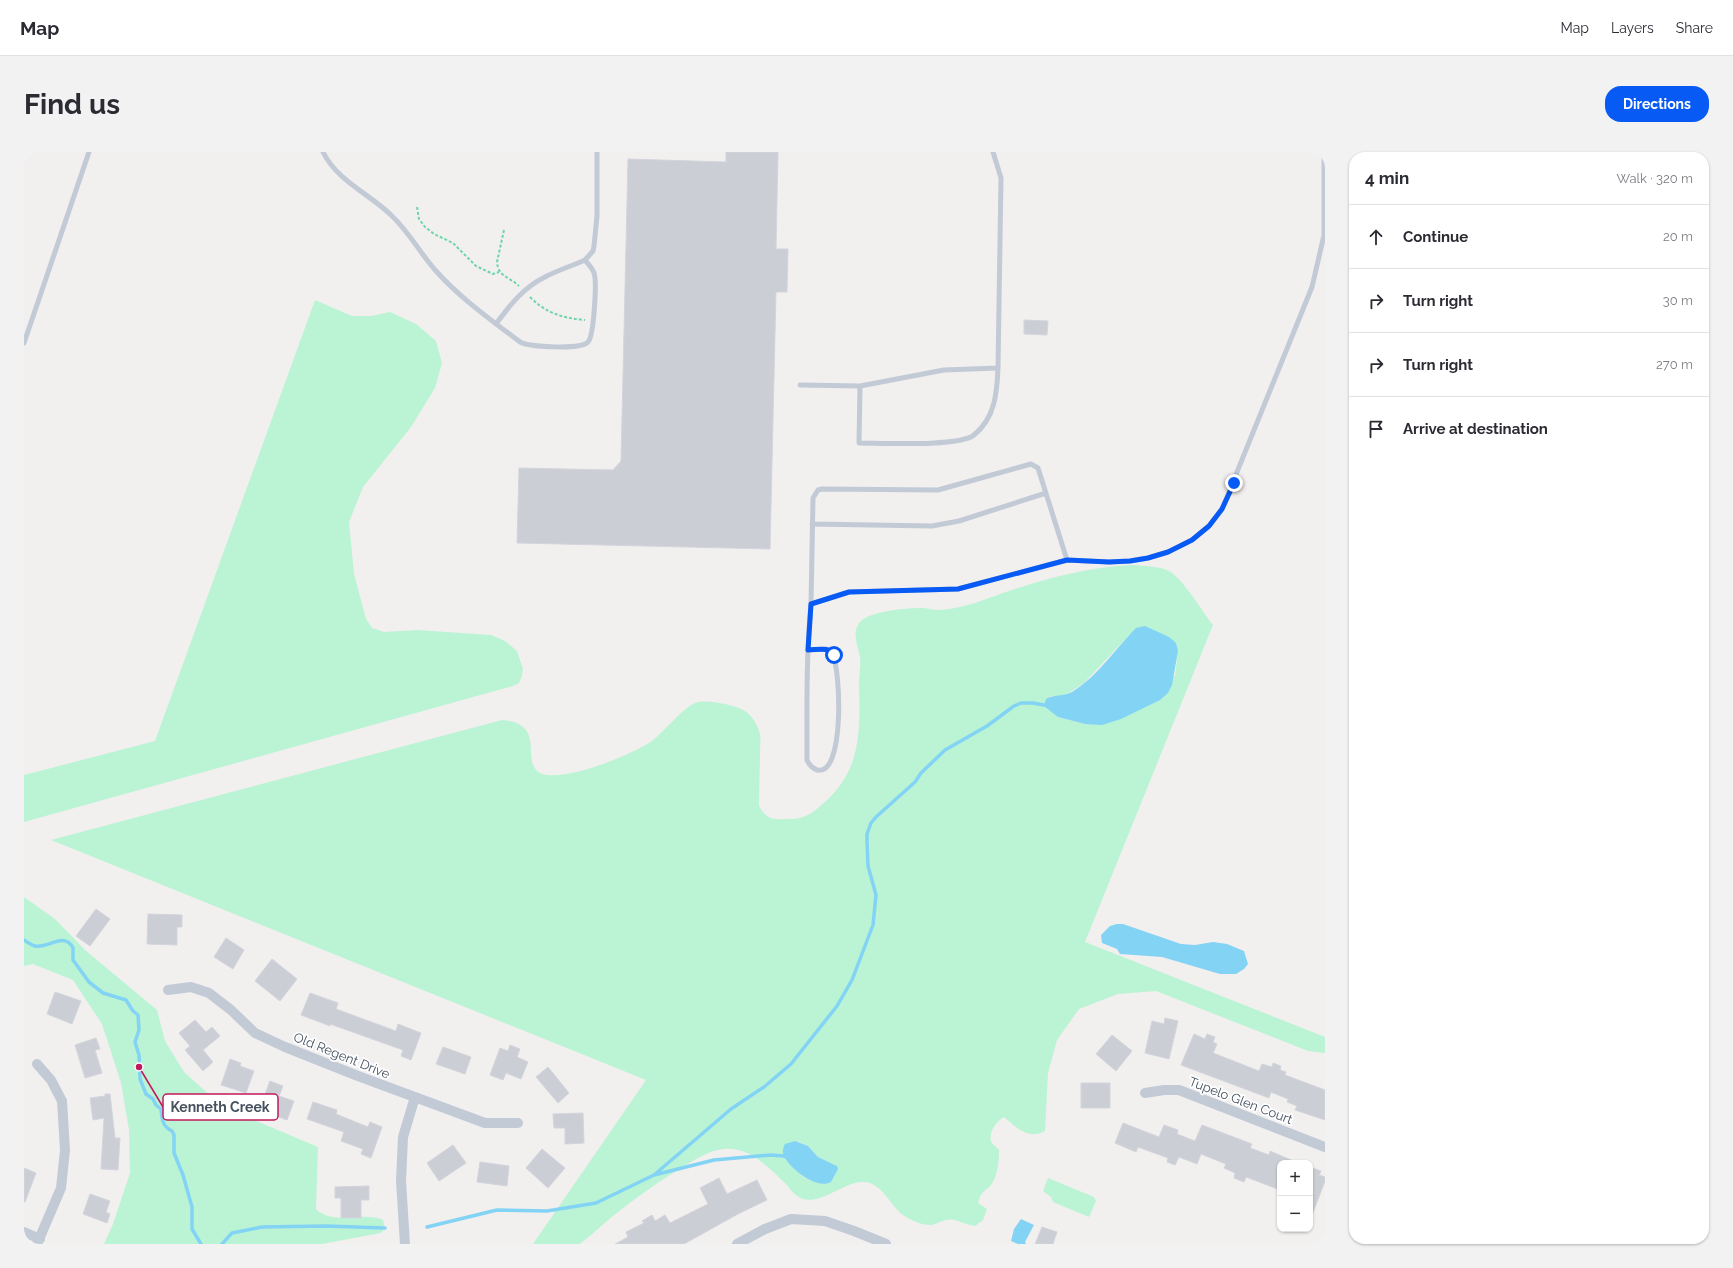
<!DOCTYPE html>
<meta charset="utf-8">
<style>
:root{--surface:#fff;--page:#f2f2f3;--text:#2b2b33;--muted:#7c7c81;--line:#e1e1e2;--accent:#075af4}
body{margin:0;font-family:Raleway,sans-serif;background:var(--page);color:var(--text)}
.controls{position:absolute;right:12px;bottom:12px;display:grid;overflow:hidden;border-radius:8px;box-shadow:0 1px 3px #0004}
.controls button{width:36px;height:36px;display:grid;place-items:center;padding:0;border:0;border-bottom:1px solid var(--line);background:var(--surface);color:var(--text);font:20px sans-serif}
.stop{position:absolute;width:12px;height:12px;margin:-9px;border:3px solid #075af4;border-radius:50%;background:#fff}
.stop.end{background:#075af4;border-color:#fff;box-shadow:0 1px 4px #0008}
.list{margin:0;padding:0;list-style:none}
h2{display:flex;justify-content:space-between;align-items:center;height:52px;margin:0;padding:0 16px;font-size:17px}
h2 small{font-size:13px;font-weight:400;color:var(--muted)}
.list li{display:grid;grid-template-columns:26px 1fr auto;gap:12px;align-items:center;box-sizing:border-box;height:64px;padding:0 16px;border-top:1px solid var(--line)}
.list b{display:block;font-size:15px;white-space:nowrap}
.list em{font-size:13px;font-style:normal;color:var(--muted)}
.icon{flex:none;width:22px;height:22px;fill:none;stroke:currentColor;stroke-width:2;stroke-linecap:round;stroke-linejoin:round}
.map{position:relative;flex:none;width:1301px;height:1092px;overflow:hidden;border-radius:16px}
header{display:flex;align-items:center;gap:24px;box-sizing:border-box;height:56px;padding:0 20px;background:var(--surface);border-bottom:1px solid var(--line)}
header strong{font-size:19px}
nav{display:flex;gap:22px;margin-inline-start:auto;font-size:14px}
.intro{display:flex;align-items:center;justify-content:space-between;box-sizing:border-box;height:96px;padding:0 24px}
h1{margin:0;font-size:28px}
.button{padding:10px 18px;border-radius:16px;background:var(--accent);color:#fff;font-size:14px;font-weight:700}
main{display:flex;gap:24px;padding:0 24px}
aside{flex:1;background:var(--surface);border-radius:16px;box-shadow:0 1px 3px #0004}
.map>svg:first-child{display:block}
.green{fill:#baf4d5;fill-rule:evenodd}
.water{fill:#83d3f5}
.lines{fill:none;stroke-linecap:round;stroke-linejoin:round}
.stream{stroke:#83d3f5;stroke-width:3.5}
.building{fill:#cbced5;stroke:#d3d5dc}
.path{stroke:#6ed5ab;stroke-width:2;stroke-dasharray:3 2;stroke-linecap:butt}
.lane{stroke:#c2cad6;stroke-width:5}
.street{stroke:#c2cad6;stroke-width:10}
.route{stroke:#075af4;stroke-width:5}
.labels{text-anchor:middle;stroke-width:3.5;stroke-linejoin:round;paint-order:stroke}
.street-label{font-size:13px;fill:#45515f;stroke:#fff}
.leader{fill:none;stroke:#c2185b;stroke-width:1.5}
.callout-dot{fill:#c2185b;stroke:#fff;stroke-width:1.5}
.callout{fill:#fff;stroke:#c2185b;stroke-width:1.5}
.callout-label{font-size:14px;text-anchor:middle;font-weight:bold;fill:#45515f}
</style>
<header>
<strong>Map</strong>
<nav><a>Map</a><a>Layers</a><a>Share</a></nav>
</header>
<div class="intro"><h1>Find us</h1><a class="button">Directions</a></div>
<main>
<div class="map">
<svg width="1301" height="1092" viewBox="0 0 1301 1092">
<rect width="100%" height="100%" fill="#f2efef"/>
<path class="green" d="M291 148 328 164H347L366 160 392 172 412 189 418 211 411 236 387 275 339 335 325 370 330 422 342 467 348 476 360 480 393 478 467 483 481 489 493 499 499 517 498 524 495 531 489 534 0 670V623L131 589Z
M1108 413C1121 414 1134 414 1145 419 1157 424 1180 462 1189 473L1061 790 1301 885V901L1284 899 1132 839 1094 842 1055 857 1033 888 1024 921 1021 979C1004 988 993 976 980 965 972 969 963 982 968 991 970 993 973 996 975 998 975 1008 974 1021 969 1030 963 1040 958 1036 954 1051L963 1057 959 1068 951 1074C944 1073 938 1070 931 1068 922 1066 915 1071 908 1073 900 1074 886 1068 879 1063 866 1054 858 1030 839 1030 819 1029 793 1058 773 1044 769 1041 766 1037 763 1033 746 1017 726 994 700 997 682 999 669 1009 654 1018 628 1034 606 1050 583 1069 577 1074 560 1090 555 1092 548 1092 518 1092 509 1092L622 928 27 688 478 568C528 571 490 618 523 623 550 626 605 604 628 589 640 580 662 552 674 550 686 548 711 553 721 559 728 563 734 574 736 582 737 587 736 594 736 600 736 618 735 636 735 654 744 670 752 667 768 667 782 667 792 658 802 649 838 616 836 577 835 532 835 523 837 514 836 505 834 493 827 481 836 470 846 459 882 456 897 456 903 456 909 458 915 458 940 457 964 446 988 438 1027 425 1067 415 1108 413ZM1106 482H1136L1145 485 1154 499 1151 524 1061 572 1034 565 1026 544H1040L1060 531ZM771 989 784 994 794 1005 813 1014 793 1031 781 1026 765 1011Z
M0 745 31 767 61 798 133 858 141 889 160 920 199 955 294 995 292 1057C309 1074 338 1059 359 1068L361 1076 357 1081 298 1092H80L89 1072 106 1021 105 978 97 931 78 872 49 828 9 812 0 814Z
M1024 1026 1070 1045 1072 1049 1065 1065 1029 1050 1027 1045 1019 1039Z"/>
<path class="water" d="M1121 474 1145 485 1152 491 1154 499 1148 533 1144 541 1136 548 1097 567 1078 573 1061 572 1034 565 1020 554 1022 547C1030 542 1039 545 1048 540 1073 525 1091 497 1112 476Z
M1093 772H1099L1157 792 1171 793 1189 790 1203 792 1220 799 1224 812 1220 817 1212 822H1196L1138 805 1096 802 1093 797 1078 791 1077 783 1086 774Z
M771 989 784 994 794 1005 813 1014 814 1017 807 1030C793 1038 766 1017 760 1004 758 1000 759 996 761 992Z
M997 1067 1010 1073 1001 1090 1002 1092H994L987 1089 990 1077Z"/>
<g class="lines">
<path class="stream" d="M0 788C3 790 7 793 11 794 24 797 40 779 49 796V808L65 830 79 841 102 848 109 859 114 863 115 878 111 890 115 903 116 927 122 942 129 947 132 953 137 957C138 967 138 974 148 979L150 983V1001L159 1023 168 1055V1077L177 1092
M630 1023 707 957 740 935 767 912 813 854 828 828 849 773 852 743 844 714 843 689V682L847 671 852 665 891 630 897 621 921 598 963 574 990 554 997 551H1009L1025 554
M403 1075 473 1058 523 1059 572 1051 630 1023 690 1008 747 1003 760 1004 764 1006
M198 1092 208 1081 238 1075 302 1074 361 1076"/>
</g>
<path class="building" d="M702 0H754L752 97H764L763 140H752L746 397 493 391 495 316 589 318 597 309 604 7 702 10Z
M1000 168 1024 169 1023 183 1000 182Z
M72 757 86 767 66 794 52 784Z
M124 762 158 763V775H153V793L123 792Z
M202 786 220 798 209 817 190 805Z
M248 807 273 827 256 849 231 829Z
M31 840 57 849 48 872 23 862Z
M286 841 314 851 312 857 372 879 374 872 397 881 387 908 377 904 379 898 306 872V874L277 863Z
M1141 866 1154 869 1145 907 1121 901 1128 869 1140 872Z
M171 868 182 880 188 875 196 884 179 898 189 910 179 919 161 898 166 894 155 881Z
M1170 882 1181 887 1183 882 1191 885 1189 890 1193 892 1189 901 1235 919 1238 912 1248 915 1249 911 1257 914 1256 918 1262 920 1261 923 1301 938V968L1271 958 1273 954 1263 950 1264 947 1247 940 1245 946 1157 913Z
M1088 883 1108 899 1092 919 1072 902Z
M72 886 76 897 71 898 78 921 61 926 51 893Z
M486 893 496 897 493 905 504 910 497 927 482 921 479 928 466 923 476 896 484 899Z
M419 895 447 905 441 922 412 912Z
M206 907 217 911 216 914 230 919 222 941 197 933Z
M524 915 545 941 534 951 512 925Z
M246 929 259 934 255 944 270 949 263 968 235 958Z
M1057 931H1086V956H1057Z
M81 942H86L91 986H96L94 1018 77 1017 80 966 69 968 66 946 81 944Z
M289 950 313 958 312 962 344 975 346 970 358 975 347 1006 337 1002 339 997 317 989 320 980 283 967Z
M559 961 560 991 541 992V976H530L529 962Z
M1099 971 1135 985 1140 973 1154 978 1153 982 1171 989 1178 973 1228 992 1226 996 1245 1003 1246 999 1274 1011H1256V1038L1222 1025 1220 1030 1210 1026 1211 1021 1200 1016 1202 1012 1177 1002 1173 1012 1155 1005 1151 1013 1143 1010 1144 1006 1114 995 1112 1000 1091 991Z
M429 993 442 1011 415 1029 403 1011Z
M518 997 541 1016 524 1036 502 1016Z
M456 1010 485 1014 483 1034 453 1030Z
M1286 1015 1297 1019 1295 1023 1301 1025V1029L1287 1066Z
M0 1016 12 1021 1 1050H0Z
M695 1026 703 1042 733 1028 743 1048 714 1062 660 1092H591L604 1085 602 1080 620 1071 618 1069 628 1063 631 1069 641 1063 646 1071 684 1052 676 1036Z
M345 1034V1048H337V1066H317V1046H311V1035Z
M66 1042 86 1049 82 1060 86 1062 83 1071 59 1062Z
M1018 1075 1033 1080 1029 1092H1011Z"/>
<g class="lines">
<path class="path" d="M393 55 395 67 401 75 410 82 429 91 452 114 469 122 475 120
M480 78 473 110C474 125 486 125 495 134
M506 145C522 161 538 166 561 168"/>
<path class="lane" d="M299 0C313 29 346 42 368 64 385 80 396 101 412 119 436 146 467 168 496 190 505 195 557 198 564 190 570 184 573 129 570 121 569 117 564 112 561 108L569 99 570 94 573 64V0
M472 172C486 153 500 135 521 125 534 118 548 114 561 108
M0 191 65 0
M776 233 836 234 920 218 974 216
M836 234 835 291C857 291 936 295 950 283 971 266 973 241 974 216L977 26 969 0
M788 372 908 374 935 369 1022 341
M1043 408 1014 316 1007 312 914 338 798 337 794 338 789 346 787 452 825 440 934 437 1043 408 1085 410 1106 409 1124 406 1144 400 1168 388 1185 374 1198 357 1288 135 1300 83V0
M784 498 803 497 808 500C817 517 821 625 793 618 788 616 785 613 783 608 783 556 782 504 787 452"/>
<path class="street" d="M144 838 167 835 185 841 207 858 231 881 261 895 334 924 461 971H494
M13 912 27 928 38 949 41 998 37 1036 13 1092
M1121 941 1140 938H1155L1301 995
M0 1080 16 1087
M381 1092 377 1029 379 985 391 945
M713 1092 741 1077 767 1067 801 1069 830 1079 862 1092"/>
</g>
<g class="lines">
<path class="route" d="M810 503C805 494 793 498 784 498L787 452 825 440 934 437 1043 408 1085 410 1106 409 1124 406 1144 400 1168 388 1185 374 1198 357 1210 331"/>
</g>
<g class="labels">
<g class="street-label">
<text transform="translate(318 903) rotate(22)" y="5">Old Regent Drive</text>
<text transform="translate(1217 948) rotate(21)" y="5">Tupelo Glen Court</text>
</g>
</g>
<path class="leader" d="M115 915L139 955"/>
<circle class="callout-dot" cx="115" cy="915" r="4"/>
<rect class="callout" x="139" y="942" width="115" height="26" rx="4"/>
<g class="callout-label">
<text x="196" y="960">Kenneth Creek</text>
</g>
</svg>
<div class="controls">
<button>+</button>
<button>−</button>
</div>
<div class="stop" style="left:810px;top:503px"></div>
<div class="stop end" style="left:1210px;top:331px"></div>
</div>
<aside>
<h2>4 min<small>Walk · 320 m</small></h2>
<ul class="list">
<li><svg class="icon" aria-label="ahead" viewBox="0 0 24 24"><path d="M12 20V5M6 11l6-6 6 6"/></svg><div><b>Continue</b></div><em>20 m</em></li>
<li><svg class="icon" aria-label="right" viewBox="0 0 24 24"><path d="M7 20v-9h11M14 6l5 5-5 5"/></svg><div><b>Turn right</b></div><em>30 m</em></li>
<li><svg class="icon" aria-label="right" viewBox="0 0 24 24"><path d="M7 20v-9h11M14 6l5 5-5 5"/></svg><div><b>Turn right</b></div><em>270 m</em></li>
<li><svg class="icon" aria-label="arrive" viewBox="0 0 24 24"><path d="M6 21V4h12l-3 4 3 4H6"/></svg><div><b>Arrive at destination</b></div></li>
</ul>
</aside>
</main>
